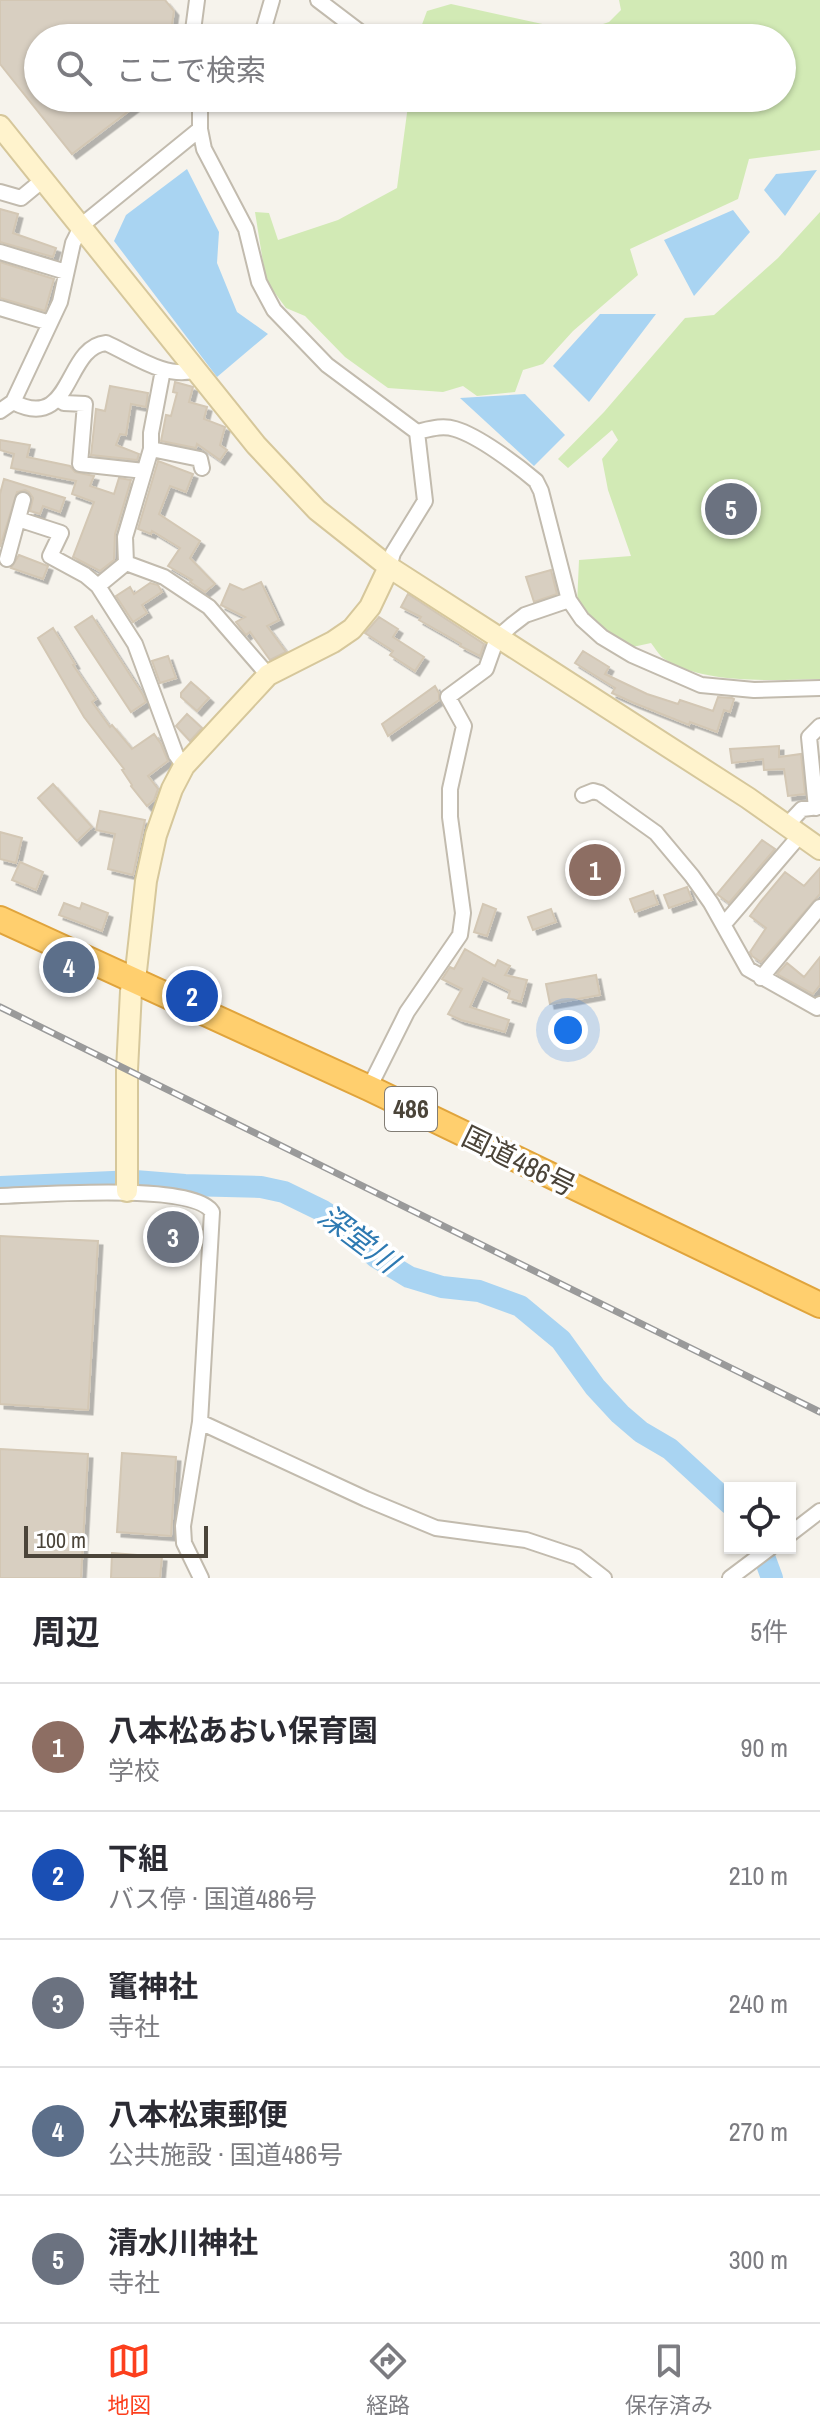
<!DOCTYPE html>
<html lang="ja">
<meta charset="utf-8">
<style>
:root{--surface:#fff;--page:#f7f7f7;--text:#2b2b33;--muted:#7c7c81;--line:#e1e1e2;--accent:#fc3f1d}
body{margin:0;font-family:"Archivo Narrow","Noto Sans JP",sans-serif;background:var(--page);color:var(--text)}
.controls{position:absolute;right:24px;bottom:24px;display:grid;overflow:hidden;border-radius:0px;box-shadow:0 2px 6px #0004}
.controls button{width:72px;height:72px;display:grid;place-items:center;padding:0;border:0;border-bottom:2px solid var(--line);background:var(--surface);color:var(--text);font:40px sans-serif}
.scale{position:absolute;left:24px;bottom:20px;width:184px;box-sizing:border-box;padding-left:8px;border:4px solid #4b4439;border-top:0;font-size:22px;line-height:28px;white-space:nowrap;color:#4b4439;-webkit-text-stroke:6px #fff;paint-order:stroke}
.you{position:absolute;left:568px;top:1030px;width:28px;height:28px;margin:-20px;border:6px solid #fff;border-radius:50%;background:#1a73e8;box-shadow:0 0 0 12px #1a73e833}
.badge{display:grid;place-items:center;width:52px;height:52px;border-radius:50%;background:var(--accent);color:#fff;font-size:26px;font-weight:700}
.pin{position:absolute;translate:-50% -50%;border:4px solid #fff;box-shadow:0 2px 8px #0006}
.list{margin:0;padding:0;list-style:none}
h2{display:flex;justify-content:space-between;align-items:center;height:104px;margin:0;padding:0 32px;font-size:34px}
h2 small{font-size:26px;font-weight:400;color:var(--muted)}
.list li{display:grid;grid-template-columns:52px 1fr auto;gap:24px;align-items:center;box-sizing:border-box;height:128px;padding:0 32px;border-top:2px solid var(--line)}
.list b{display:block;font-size:30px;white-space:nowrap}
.list p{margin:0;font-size:26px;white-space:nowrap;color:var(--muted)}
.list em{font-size:26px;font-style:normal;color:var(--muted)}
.icon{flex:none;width:44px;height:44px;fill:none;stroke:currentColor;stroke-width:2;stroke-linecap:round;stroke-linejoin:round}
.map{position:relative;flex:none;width:820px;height:1578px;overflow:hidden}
.search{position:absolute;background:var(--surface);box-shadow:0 2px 6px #0004;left:24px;right:24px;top:24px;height:88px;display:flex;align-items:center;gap:20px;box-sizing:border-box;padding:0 28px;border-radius:44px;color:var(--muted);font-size:30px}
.sheet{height:744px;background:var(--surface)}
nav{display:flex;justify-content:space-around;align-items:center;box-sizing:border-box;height:112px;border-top:2px solid var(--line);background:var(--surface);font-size:22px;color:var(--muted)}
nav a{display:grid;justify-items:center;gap:4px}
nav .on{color:var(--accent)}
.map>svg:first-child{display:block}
.green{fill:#d2eab5}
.water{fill:#a9d4f2}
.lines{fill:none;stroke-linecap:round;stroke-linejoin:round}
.river{stroke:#a9d4f2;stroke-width:22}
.building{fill:#d8cfc1;stroke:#d3c7b4;stroke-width:2;filter:url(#shadow)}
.street-casing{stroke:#c2bbae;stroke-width:18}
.secondary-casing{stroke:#d6c79b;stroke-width:24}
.highway-casing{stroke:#e0a43c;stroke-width:28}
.street{stroke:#fff;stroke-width:14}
.secondary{stroke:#fff3cd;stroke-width:20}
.highway{stroke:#ffcf6e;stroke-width:24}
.rail-casing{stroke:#9a9a9a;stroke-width:7}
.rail{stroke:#fff;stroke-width:4;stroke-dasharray:12;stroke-linecap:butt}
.labels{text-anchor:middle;stroke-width:7;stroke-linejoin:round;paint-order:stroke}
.shield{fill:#fff;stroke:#817c74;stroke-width:2}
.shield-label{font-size:26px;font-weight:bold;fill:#4b4439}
.street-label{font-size:28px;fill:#4b4439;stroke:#fff}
.water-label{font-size:30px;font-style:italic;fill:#2e7ab2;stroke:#fff}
</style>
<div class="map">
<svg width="820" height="1578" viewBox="0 0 820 1578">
<defs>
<filter id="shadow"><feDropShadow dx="4.5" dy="4.5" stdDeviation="0" flood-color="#0004"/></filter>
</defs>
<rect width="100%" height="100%" fill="#f6f3ec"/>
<path class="green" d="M619 0H820V150L749 159 738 199 630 249 638 275 573 331 543 364 523 370 515 392 477 396 463 386 443 392 388 388 345 357 305 316 286 308 266 281 255 212 269 213 278 240 338 220 397 188 409 98H782V38H417L427 11 451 4 579 32 609 22 621 10Z
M820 212V679C775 680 702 685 663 658 659 655 655 648 651 643L628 648 604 633 577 605 579 560 631 556 608 490 602 459 618 440 612 430 568 468 558 459 604 412 685 318 714 315 778 258Z"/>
<path class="water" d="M187 169 219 232 217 263 237 312 268 334 217 377 114 241 126 215Z
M817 170 785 216 764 190 776 174Z
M733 210 750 232 694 296 664 240Z
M600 314H656L589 402 553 366Z
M525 394 565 435 534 466 460 398Z"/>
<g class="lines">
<path class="river" d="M0 1187 135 1181 185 1185 261 1187 284 1192 323 1211 340 1222 376 1257 409 1277 442 1287 479 1291 520 1306 561 1340 595 1387 620 1414 641 1432 670 1449 730 1504
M761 1548 772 1578"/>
</g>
<path class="building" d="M0 0H165L174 11 170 38H38V98H146L72 154 0 64Z
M0 209 18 214 13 233 56 248 53 257 0 242Z
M0 262 54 279 45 311 0 298Z
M175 382 193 387 189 402 207 407 204 419 225 427 220 445 227 450 220 460 197 444 196 448 161 441 166 415 171 416 177 393 173 392Z
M110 386 148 393 146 407 131 404 126 435 120 434 116 445 139 454 137 460 91 455 96 409 105 411Z
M0 440 30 445 27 457 70 466 75 472 94 476 90 486 114 494 119 478 131 480 115 534 114 560 100 571 73 557 94 502 72 494 76 481 11 468 14 454 0 450Z
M158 461 193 474 186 492 170 486 159 514 200 541 190 558 215 584 205 592 190 582 192 580 168 566 180 548 152 531 151 534 138 529Z
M4 479 65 498 60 512 43 506 40 514 30 511 33 498 29 492 25 490 17 492 0 547V494Z
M19 555 48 566 43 579 11 568Z
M551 570 557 594 534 602 526 577Z
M261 582 279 620 267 626 286 652 270 660 250 632 246 635 236 622 245 617 221 605 230 584 243 590Z
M150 583 158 585 162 592 142 605 147 613 133 622 116 596 130 587 134 594Z
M408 594 484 644 480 656 460 646 461 644 419 620 421 617 401 607Z
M92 616 143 695 146 702 131 712 75 627Z
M379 617 398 629 393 637 424 657 415 671 390 655 393 651 365 633Z
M53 628 75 664 73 665 96 699 92 702 110 727 112 725 132 749 154 734 161 744 168 761 148 776 158 789 154 800 147 806 131 786 132 785 122 770 124 769 84 717 38 638Z
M583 651 609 667 605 674 647 694 678 704 680 700 713 711 718 697 732 698 734 699 730 712 724 710 717 732 690 722 689 725 634 703 612 693 615 688 575 663Z
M168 656 176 678 160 683 152 661Z
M191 682 209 698 197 711 181 697V693Z
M435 686 439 693V700L388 736 382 724Z
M187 714 202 728 190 741 176 726Z
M779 746V757L801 754 805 794 788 796 784 769 764 770 763 759 732 763 730 749Z
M53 784 92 827 77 841 38 798Z
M100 811 145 820 133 875 108 869 115 834 96 830Z
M0 832 22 838 16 863 0 859Z
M762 840 775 849 729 903 717 894Z
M20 862 43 872 36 890 12 880Z
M820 868V894L761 962 752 956 750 952 766 928 750 916 761 901 785 872 804 886Z
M687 887 692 900 669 908 664 895Z
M653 891 658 904 635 912 630 899Z
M64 903 80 909 82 903 108 913 102 931 59 915Z
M483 904 496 909 487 936 474 932Z
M551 909 556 922 533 930 528 917Z
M465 949 495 966 498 960 510 966 505 975 527 980 521 1002 508 998 510 991 483 978 470 1007 509 1020 505 1032 461 1020 448 1014 462 989 442 979 450 967 454 969Z
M820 957V985L813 994 777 974 787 963 804 977Z
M596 975 600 995 550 1004 546 984Z
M0 1236 98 1241 88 1410 0 1404Z
M0 1449 88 1454 81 1578H0Z
M122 1453 176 1457 171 1536 117 1532Z
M112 1553 162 1557 160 1578H111Z"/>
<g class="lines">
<defs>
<path id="street" d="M318 0 368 38
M192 38 197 0
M261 38 272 0
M200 98V129L204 149 246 229 259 282 274 310 327 365 417 432 425 501 393 553 389 567
M336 98 343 99
M0 192 21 198 44 179
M0 252 66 272
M0 308 50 323
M59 399 64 403 85 404 80 464 144 471
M13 402C73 433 64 347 106 343 133 355 167 380 196 370
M0 411 13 402 60 302 73 243 82 225 200 129
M417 432C430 429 442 425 455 429 479 436 517 465 536 481L541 491 569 600 582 619 602 637 632 655 701 685 754 690 820 688
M151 449 200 459 202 468
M18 519 61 533 50 556 85 575 98 586 135 644 176 755 184 766
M7 559 23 500
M126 563 125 537 151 449V433L163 370
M98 586 126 563 164 577 209 607 268 675
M583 795 593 791 600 793 656 833 692 876 711 903 748 969 817 1008 820 1004
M816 808 809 737 820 726
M787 825 802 809 820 807
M724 924 801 834
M761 978 820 907
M369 1088 407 1012 460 935 463 913 450 817V789L464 726 448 697 486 669 497 638 512 625 525 615 569 600
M0 1196C36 1195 194 1182 212 1212L200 1422 183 1526 184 1543 201 1578
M200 1422 366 1499 436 1528 526 1540 577 1557 604 1578
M790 1534 820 1511
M730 1578 770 1548"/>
<path id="secondary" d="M0 126 256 445 317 510 389 567 748 798 820 849
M127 1191V1070L131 991 135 980 146 881 156 835 172 789 184 766 268 675 333 642 352 629 370 607 389 567"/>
<path id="highway" d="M0 919 369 1088 820 1305"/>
</defs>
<use href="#street" class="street-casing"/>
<use href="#secondary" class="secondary-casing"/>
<use href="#highway" class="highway-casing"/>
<use href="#street" class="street"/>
<use href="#secondary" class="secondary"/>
<use href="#highway" class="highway"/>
<defs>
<path id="rail" d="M0 1007 820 1412"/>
</defs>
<use href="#rail" class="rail-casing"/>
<use href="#rail" class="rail"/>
</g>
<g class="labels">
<rect class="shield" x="385" y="1087" width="52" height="44" rx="6"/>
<g class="shield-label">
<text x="411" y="1118">486</text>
</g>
<g class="street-label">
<text transform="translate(519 1161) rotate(26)" y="10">国道486号</text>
</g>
<g class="water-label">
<text transform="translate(358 1239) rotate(37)" y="10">深堂川</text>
</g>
</g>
</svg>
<div class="controls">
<button><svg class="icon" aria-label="locate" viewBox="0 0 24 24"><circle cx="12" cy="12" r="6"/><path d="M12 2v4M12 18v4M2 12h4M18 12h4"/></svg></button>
</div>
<div class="scale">100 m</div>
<div class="you"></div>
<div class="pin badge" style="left:595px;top:870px;background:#8d6e63">1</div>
<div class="pin badge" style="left:192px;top:996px;background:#1a4fb4">2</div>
<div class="pin badge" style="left:173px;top:1237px;background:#6b7280">3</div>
<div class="pin badge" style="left:69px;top:967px;background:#5c6f8a">4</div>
<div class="pin badge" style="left:731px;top:509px;background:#6b7280">5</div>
<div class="search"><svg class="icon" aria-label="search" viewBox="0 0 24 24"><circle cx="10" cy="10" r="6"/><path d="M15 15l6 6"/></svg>ここで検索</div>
</div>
<section class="sheet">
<h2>周辺<small>5件</small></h2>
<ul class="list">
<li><span class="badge" style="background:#8d6e63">1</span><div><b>八本松あおい保育園</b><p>学校</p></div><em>90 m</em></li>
<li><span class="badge" style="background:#1a4fb4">2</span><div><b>下組</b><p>バス停 · 国道486号</p></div><em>210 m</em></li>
<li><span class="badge" style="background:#6b7280">3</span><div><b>竃神社</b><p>寺社</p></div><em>240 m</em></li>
<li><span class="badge" style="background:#5c6f8a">4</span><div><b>八本松東郵便</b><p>公共施設 · 国道486号</p></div><em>270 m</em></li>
<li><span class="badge" style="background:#6b7280">5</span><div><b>清水川神社</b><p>寺社</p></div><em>300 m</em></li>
</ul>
</section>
<nav>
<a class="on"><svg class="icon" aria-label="map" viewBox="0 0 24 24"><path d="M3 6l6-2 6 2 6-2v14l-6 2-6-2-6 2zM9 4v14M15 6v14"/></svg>地図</a>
<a><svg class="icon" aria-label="directions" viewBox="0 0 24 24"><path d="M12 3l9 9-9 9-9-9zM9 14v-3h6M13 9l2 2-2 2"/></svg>経路</a>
<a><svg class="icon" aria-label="saved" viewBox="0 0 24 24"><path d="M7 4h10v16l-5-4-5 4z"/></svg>保存済み</a>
</nav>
